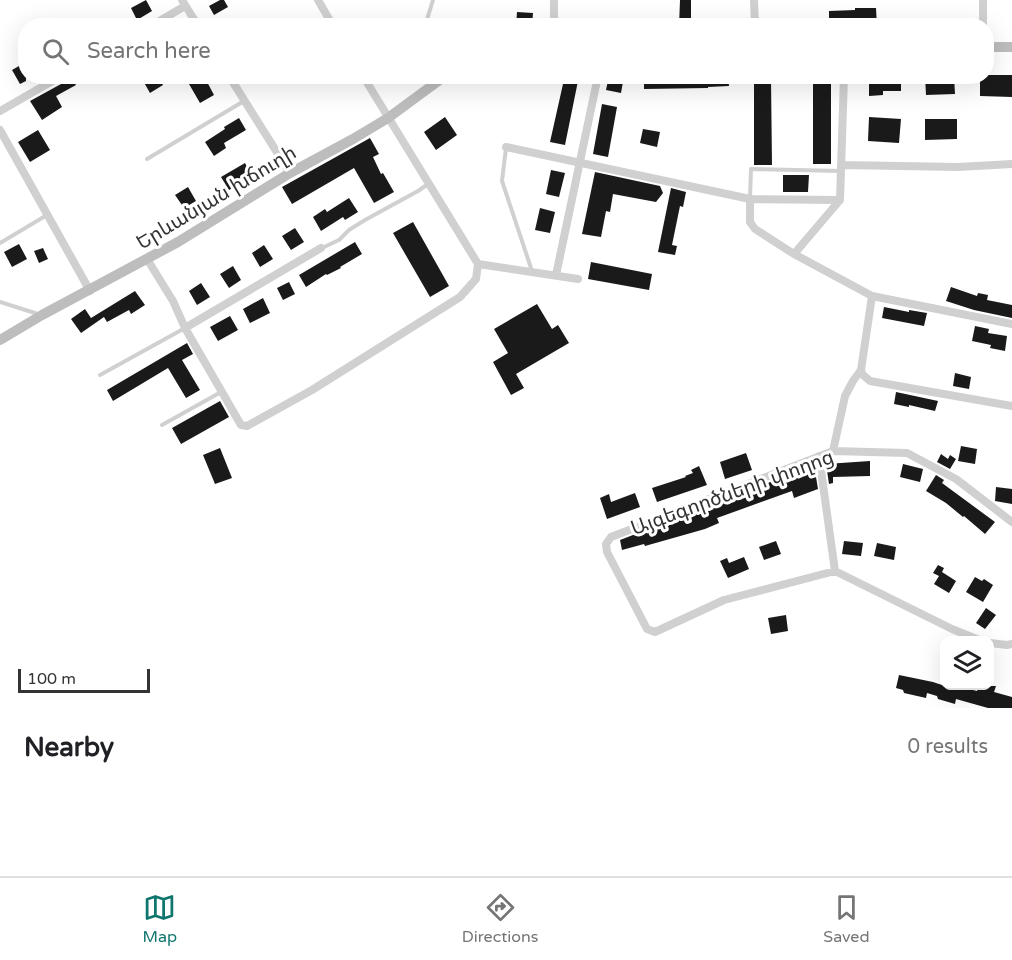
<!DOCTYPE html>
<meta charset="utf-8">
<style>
:root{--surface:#fff;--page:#f2f2f2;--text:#202124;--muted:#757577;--line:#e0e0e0;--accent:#0f766e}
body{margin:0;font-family:"Varela Round","Noto Sans Armenian",sans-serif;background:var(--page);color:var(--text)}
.controls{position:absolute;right:18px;bottom:18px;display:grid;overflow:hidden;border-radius:12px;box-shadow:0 6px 24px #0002}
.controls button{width:54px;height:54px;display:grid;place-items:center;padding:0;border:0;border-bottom:2px solid var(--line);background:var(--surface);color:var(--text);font:30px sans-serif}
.scale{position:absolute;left:18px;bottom:15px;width:132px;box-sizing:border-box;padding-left:6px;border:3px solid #333;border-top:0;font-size:16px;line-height:21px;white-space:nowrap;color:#333;-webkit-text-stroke:4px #fff;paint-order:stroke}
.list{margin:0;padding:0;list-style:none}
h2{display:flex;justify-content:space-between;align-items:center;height:78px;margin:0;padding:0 24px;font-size:26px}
h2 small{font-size:20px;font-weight:400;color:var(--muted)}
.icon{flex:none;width:33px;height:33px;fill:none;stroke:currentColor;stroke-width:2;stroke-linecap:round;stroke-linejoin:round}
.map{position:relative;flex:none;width:1012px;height:708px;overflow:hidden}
.search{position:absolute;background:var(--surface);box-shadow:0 6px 24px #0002;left:18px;right:18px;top:18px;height:66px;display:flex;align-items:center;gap:15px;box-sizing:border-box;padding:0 21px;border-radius:24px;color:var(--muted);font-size:22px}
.sheet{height:168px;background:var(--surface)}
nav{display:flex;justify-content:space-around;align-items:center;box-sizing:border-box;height:84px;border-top:2px solid var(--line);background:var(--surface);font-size:16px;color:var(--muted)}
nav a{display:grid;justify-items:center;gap:3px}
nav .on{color:var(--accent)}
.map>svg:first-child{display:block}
.building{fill:#1a1a1a}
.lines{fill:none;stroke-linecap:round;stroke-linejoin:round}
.lane{stroke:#d0d0d0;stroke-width:4}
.street{stroke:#d0d0d0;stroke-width:8}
.secondary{stroke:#bdbdbd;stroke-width:10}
.labels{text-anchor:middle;stroke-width:6;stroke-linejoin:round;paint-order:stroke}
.street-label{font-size:20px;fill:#333;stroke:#fff}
</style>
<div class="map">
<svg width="1012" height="708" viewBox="0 0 1012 708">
<rect width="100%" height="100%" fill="#fff"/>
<path class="building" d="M146 0 152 11 137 20 131 8Z
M220 0H224L228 7 214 15 209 6Z
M680 0H691V26H679Z
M855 8H876L877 26H829V11L855 10Z
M517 12 533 13 532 26H516Z
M603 19H623L624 26H603Z
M26 62V81L20 84 12 70Z
M987 75H1012V97L980 96V76H987Z
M146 76H158L163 85 150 93 142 79Z
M202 76H204L214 95 200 103 189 84Z
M543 76H579L565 145 550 142 563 84 543 80Z
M609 76H624L621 93 606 90Z
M644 76H728L729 86 708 87V88L644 89Z
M884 76H901V91H883V95L869 96V81L885 82Z
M925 76H954L955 94 926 95Z
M72 78 76 85 56 96 62 107 42 120 30 101Z
M813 78H831V164H813Z
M754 79H771L772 165H754Z
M602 104 617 107 608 157 593 154Z
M445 117 457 135 436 150 424 132Z
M869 117 901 119 899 143 868 141Z
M239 118 246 130 224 143 226 148 214 156 205 142 225 129 224 127Z
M925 119H957V139L925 140Z
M643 129 660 132 657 147 640 143Z
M38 130 50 150 30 162 18 142Z
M370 138 379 154 373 157 381 174 383 173 394 192 374 203 354 168 292 204 282 187Z
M245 163 252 177 229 190 221 177Z
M551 170 565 173 559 197 546 194Z
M595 172 660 186 663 193 656 202 613 194 610 212 606 211 601 237 582 234Z
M783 175H809L808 192H783Z
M188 187 196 201 184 208 175 195Z
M671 188 686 192 683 207 680 206 672 245 677 246 675 255 658 252Z
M349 198 358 212 345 220 343 217 321 231 313 217 325 209 327 212Z
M540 208 555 212 550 233 535 230Z
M413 222 449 286 430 297 393 233Z
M295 228 304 242 291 250 282 236Z
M355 242 362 254 340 267 341 268 327 275 326 274 306 287 299 275Z
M19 244 27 259 12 267 4 252Z
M264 245 273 259 260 267 252 253Z
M43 248 48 259 39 263 34 251Z
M591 262 652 274 649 290 588 279Z
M233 266 241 280 229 288 220 274Z
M289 282 295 294 283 300 277 288Z
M201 283 210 297 197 305 189 291Z
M951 287 977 296 978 293 988 295 987 300 1012 305V318L974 310 946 301Z
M135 291 145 305 131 314 129 310 107 322 104 317 81 333 71 319 85 309 91 318Z
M263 298 270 313 250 323 243 309Z
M537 304 552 329 558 325 569 343 516 374 524 388 511 395 493 362 508 353 494 329Z
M884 307 909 312V310L927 313 924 326 882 318Z
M230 316 238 330 218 341 210 327Z
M975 326 989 329 988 333 1007 336 1005 351 990 348 991 345 972 341Z
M187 343 193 354 182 360 200 390 186 398 168 368 113 401 107 390Z
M955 373 971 377 969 389 953 386Z
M896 392 938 401 935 411 909 405V407L894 404Z
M220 401 229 417 181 444 172 428Z
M961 446 977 449 975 464 958 461Z
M220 448 232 478 215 484 203 455Z
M746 453 752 470 725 479 720 462Z
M941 454 948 459 950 455 956 459 950 469 937 462Z
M870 461V476L833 477V483L829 484 826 464Z
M903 464 923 469 920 482 900 477Z
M814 465 818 489 794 498 792 491 717 518 719 523 705 529 645 546 644 544 622 550 620 540 667 522 694 515 693 512 727 499 728 500 746 493 745 492Z
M699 466 707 485 657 502 652 488 686 477 685 476 693 473 691 470Z
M936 475 944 480 942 483 995 522 985 534 964 516 963 517 946 503 926 491Z
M996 487 1012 489V504L995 501Z
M635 493 640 507 607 519 600 498 609 494 611 502Z
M776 541 781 554 764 560 759 547Z
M844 541 863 543 861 556 842 554Z
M877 543 896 547 894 560 874 556Z
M744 557 749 569 728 578 720 561 727 558 729 563Z
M938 565 944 568 942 572 956 581 949 593 934 584 939 576 933 573Z
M975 577 982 581 984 579 993 585 983 602 966 592Z
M986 608 996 615 985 629 976 623Z
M786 615 788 631 771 634 768 618Z
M899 675 933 682 945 686 964 689 965 688 977 691 979 686H996L994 692 1012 697V708H988L956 699 955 704 938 699 937 696 927 693 926 698 904 693 903 690 896 688Z"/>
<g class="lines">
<path class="lane" d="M425 26 433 0
M506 148 502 181 532 271
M147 159 244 101
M750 198 751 169 841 171
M0 243 47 215
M322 248 339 240 349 230 365 220 418 191 428 184
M0 302 38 314
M100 375 185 328
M162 425 221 392"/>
<path class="street" d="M182 0 198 26
M318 0 333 26
M554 0V26
M754 0 755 26
M983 0V26
M151 26 185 6
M229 76 290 173
M363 76 478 264 578 279
M0 111 61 76
M0 130 90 291
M506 147 750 199 840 200
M841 165 958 167 1012 164
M750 199V222L755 229 794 254 872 296 1012 324
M794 254 840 200 844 76
M147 259 173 301 185 328 241 425 247 426 312 390 460 297 476 279 478 264
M556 275 598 76
M872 296 861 370 862 374 870 381 1012 406
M185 328 321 248
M833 451 845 396 853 381 861 370
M819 456 835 571
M979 640 952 629 835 571 724 600 655 632 647 629 607 552 606 544 611 537 833 451 907 453 956 479 1012 522
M990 643 1007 645 1012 644"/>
<path class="secondary" d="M986 47H1012
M0 340 42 315 178 242 290 173 353 139 388 118 445 76"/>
</g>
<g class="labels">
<g class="street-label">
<text transform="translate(216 197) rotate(-31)" y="7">Երևանյան խճուղի</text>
<text transform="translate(732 492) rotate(-20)" y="7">Այգեգործների փողոց</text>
</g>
</g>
</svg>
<div class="controls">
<button><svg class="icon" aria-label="layers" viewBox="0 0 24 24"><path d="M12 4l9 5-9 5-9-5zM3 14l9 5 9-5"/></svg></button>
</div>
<div class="scale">100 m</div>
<div class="search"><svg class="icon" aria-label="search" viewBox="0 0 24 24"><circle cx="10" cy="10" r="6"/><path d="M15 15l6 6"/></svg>Search here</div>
</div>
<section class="sheet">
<h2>Nearby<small>0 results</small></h2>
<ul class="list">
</ul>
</section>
<nav>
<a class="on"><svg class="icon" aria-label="map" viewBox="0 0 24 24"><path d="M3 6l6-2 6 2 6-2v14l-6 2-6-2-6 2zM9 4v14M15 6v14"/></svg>Map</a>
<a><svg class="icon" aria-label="directions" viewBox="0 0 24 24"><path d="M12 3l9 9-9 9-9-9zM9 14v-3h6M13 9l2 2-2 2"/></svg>Directions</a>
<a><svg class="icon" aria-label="saved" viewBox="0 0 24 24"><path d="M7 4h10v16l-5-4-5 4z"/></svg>Saved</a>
</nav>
